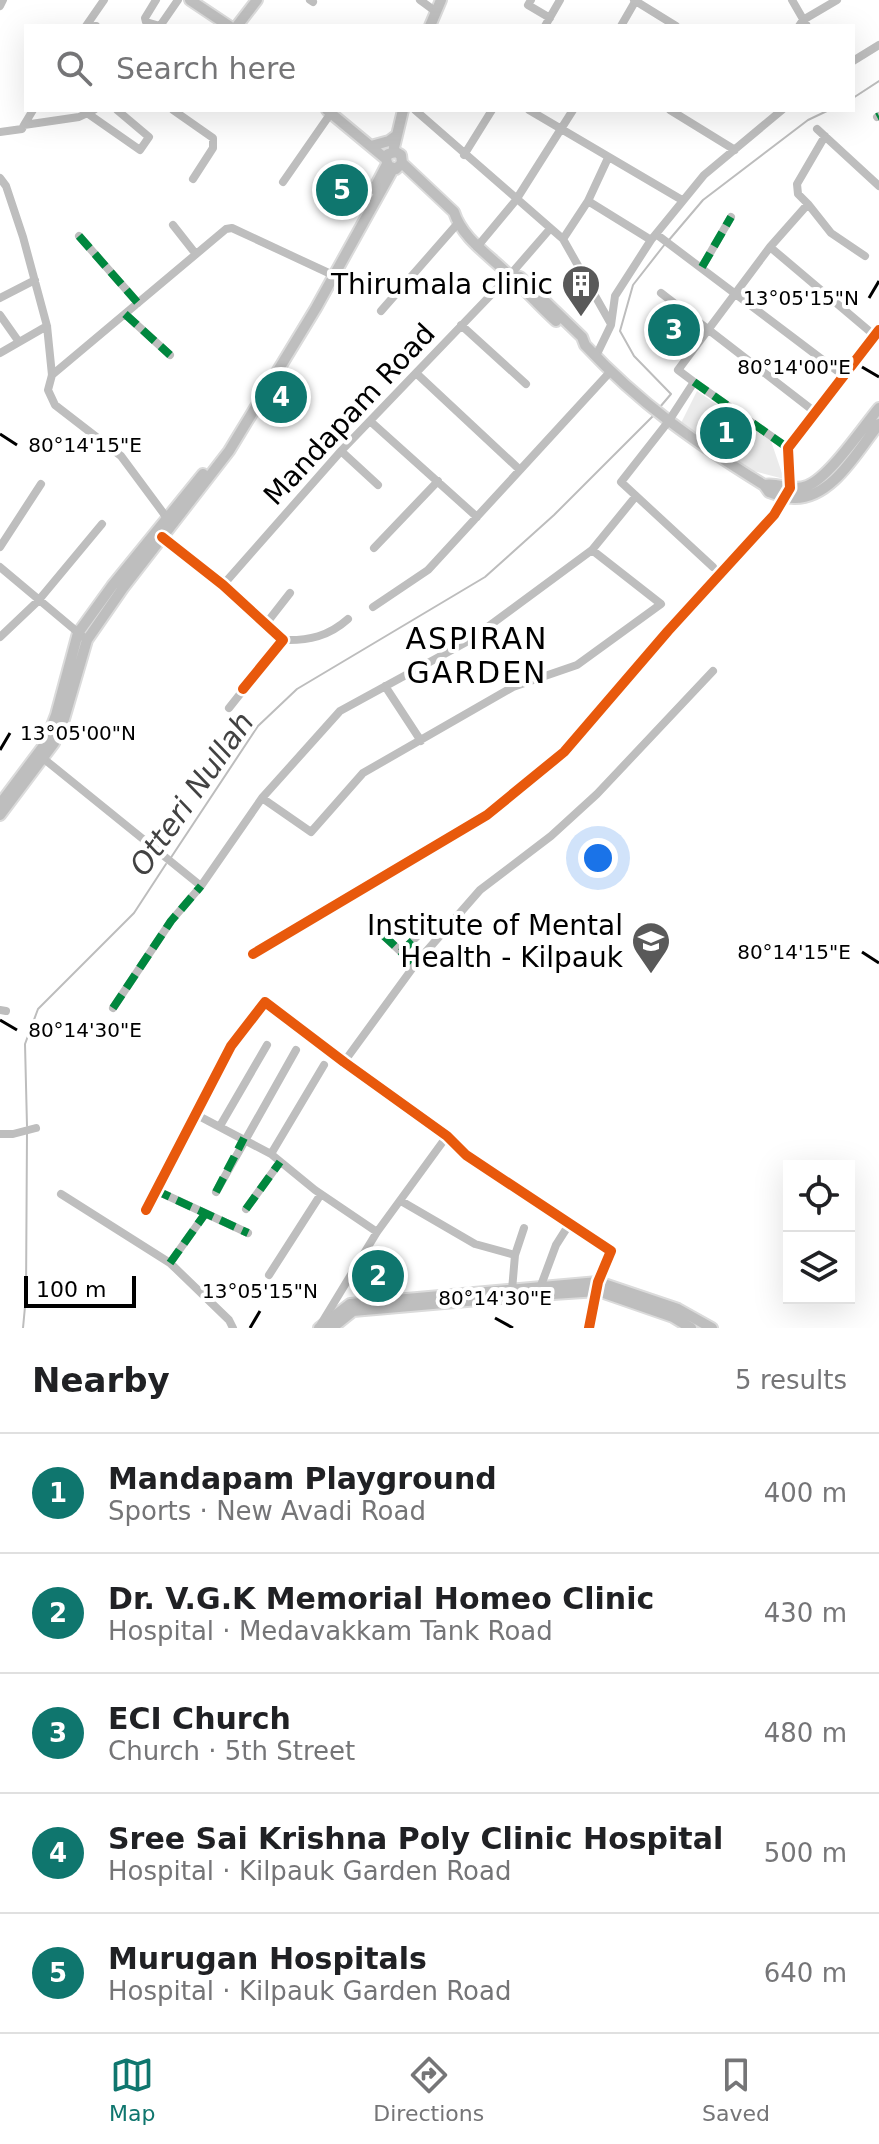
<!DOCTYPE html>
<meta charset="utf-8">
<style>
:root{--surface:#fff;--page:#f6f6f6;--text:#202124;--muted:#757577;--line:#e0e0e0;--accent:#0f766e}
body{margin:0;font-family:"DejaVu Sans",sans-serif;background:var(--page);color:var(--text)}
.controls{position:absolute;right:24px;bottom:24px;display:grid;overflow:hidden;border-radius:0px;box-shadow:0 8px 32px #0002}
.controls button{width:72px;height:72px;display:grid;place-items:center;padding:0;border:0;border-bottom:2px solid var(--line);background:var(--surface);color:var(--text);font:40px sans-serif}
.scale{position:absolute;left:24px;bottom:20px;width:112px;box-sizing:border-box;padding-left:8px;border:4px solid #000;border-top:0;font-size:22px;line-height:28px;white-space:nowrap;color:#000;-webkit-text-stroke:6px #fff;paint-order:stroke}
.you{position:absolute;left:598px;top:858px;width:28px;height:28px;margin:-20px;border:6px solid #fff;border-radius:50%;background:#1a73e8;box-shadow:0 0 0 12px #1a73e833}
.badge{display:grid;place-items:center;width:52px;height:52px;border-radius:50%;background:var(--accent);color:#fff;font-size:26px;font-weight:700}
.pin{position:absolute;translate:-50% -50%;border:4px solid #fff;box-shadow:0 2px 8px #0006}
.list{margin:0;padding:0;list-style:none}
h2{display:flex;justify-content:space-between;align-items:center;height:104px;margin:0;padding:0 32px;font-size:34px}
h2 small{font-size:26px;font-weight:400;color:var(--muted)}
.list li{display:grid;grid-template-columns:52px 1fr auto;gap:24px;align-items:center;box-sizing:border-box;height:120px;padding:0 32px;border-top:2px solid var(--line)}
.list b{display:block;font-size:30px;white-space:nowrap}
.list p{margin:0;font-size:26px;white-space:nowrap;color:var(--muted)}
.list em{font-size:26px;font-style:normal;color:var(--muted)}
.icon{flex:none;width:44px;height:44px;fill:none;stroke:currentColor;stroke-width:2;stroke-linecap:round;stroke-linejoin:round}
.map{position:relative;flex:none;width:879px;height:1328px;overflow:hidden}
.search{position:absolute;background:var(--surface);box-shadow:0 8px 32px #0002;left:24px;right:24px;top:24px;height:88px;display:flex;align-items:center;gap:20px;box-sizing:border-box;padding:0 28px;border-radius:0px;color:var(--muted);font-size:30px}
.sheet{height:704px;background:var(--surface)}
nav{display:flex;justify-content:space-around;align-items:center;box-sizing:border-box;height:112px;border-top:2px solid var(--line);background:var(--surface);font-size:22px;color:var(--muted)}
nav a{display:grid;justify-items:center;gap:4px}
nav .on{color:var(--accent)}
.map>svg:first-child{display:block}
.green{fill:#ebebeb}
.lines{fill:none;stroke-linecap:round;stroke-linejoin:round}
.stream{stroke:#bdbdbd;stroke-width:2}
.major-casing{stroke:#dbdbdb;stroke-width:14}
.minor{stroke:#bebebe;stroke-width:8}
.major{stroke:#bebebe;stroke-width:10}
.quiet{stroke:#00873e;stroke-width:8;stroke-dasharray:16 8;stroke-linecap:butt}
.cycleway-casing{stroke:#fff;stroke-width:15}
.cycleway{stroke:#e8590c;stroke-width:10}
.ticks{fill:none;stroke:#000;stroke-width:3}
.labels{text-anchor:middle;stroke-width:8;stroke-linejoin:round;paint-order:stroke}
.poi-label{font-size:28px;fill:#000;stroke:#fff;text-anchor:end}
.street-label{font-size:28px;fill:#000;stroke:#fff}
.neighbourhood-label{font-size:30px;letter-spacing:2px;fill:#000;stroke:#fff}
.water-label{font-size:30px;font-style:italic;fill:#424242;stroke:#fff}
.ticks-label{font-size:20px;text-anchor:middle;fill:#000;stroke:#fff;stroke-width:8;stroke-linejoin:round;paint-order:stroke}
</style>
<div class="map">
<svg width="879" height="1328" viewBox="0 0 879 1328">
<rect width="100%" height="100%" fill="#fff"/>
<path class="green" d="M697 391 771 441 784 479 750 470 680 425Z"/>
<g class="lines">
<path class="stream" d="M853 98 879 81
M669 240 703 200 808 120 829 110
M660 407 671 394 634 356 620 331 633 285 665 244
M170 859 258 726 297 689 485 577 554 515 654 415
M27 1126 25 1044 38 1009 134 913 166 864
M23 1328 26 1296 27 1132"/>
<defs>
<path id="major" d="M190 0 229 26
M237 26 257 0
M430 26 441 0
M327 110 386 159 388 166 396 169 402 163 401 155 396 152 388 154 386 159
M371 146 389 141 397 135
M393 152 403 110
M402 163 454 212C462 238 489 255 507 273 524 288 539 306 556 321
M374 189 387 164
M510 275 520 277 582 337 585 345C640 404 696 443 764 485L769 492C777 495 785 498 794 498 832 499 858 450 879 424
M764 485C778 482 792 492 807 486 829 478 863 427 879 408
M0 804 45 744 56 715 78 633 112 586 203 474
M0 815 54 743 64 719 87 640 123 588 229 451 316 308 393 169
M553 1294 598 1291 673 1317 691 1328
M319 1328 350 1304 598 1282 678 1309 712 1328
M332 1328 353 1311 525 1296"/>
</defs>
<use href="#major" class="major-casing"/>
<path class="minor" d="M156 0 145 18 146 22 160 26 178 0
M310 0 313 2
M420 0 435 11
M531 0 528 5 550 18
M634 0 676 26
M792 0 807 26
M0 6 3 0
M86 26 104 0
M95 26H96
M545 26 560 0
M621 26 636 0
M799 26 803 20 837 0
M853 61 879 45
M173 110 213 138V148L193 179
M415 110 563 239 611 324
M529 110 682 200
M670 110 735 150
M87 113 140 150 149 137 117 110
M877 117 879 116
M24 125 33 110
M817 129 879 186
M0 132 22 129 24 125 79 117 94 110
M464 155 492 110
M0 178 6 186 23 237 47 326 52 375 48 390 55 405 121 456 167 518
M283 182 331 113
M588 201 651 240
M808 204 831 233 865 256
M173 225 195 253
M656 234 844 376
M79 236 138 303
M563 239 588 201 608 158
M477 247 516 200 573 110
M770 247 874 335
M702 267 731 217
M661 293 815 412
M0 298 35 280
M381 311 459 222
M125 314 170 355
M0 315 19 342
M461 325 526 384
M0 353 47 326
M596 356 611 325 615 296 651 240 704 175 782 110
M416 373 520 470
M52 375 226 229 232 228 333 275
M694 382 788 448
M370 421 477 517
M341 451 378 485
M162 537 223 585 283 640 229 708
M0 547 41 484
M374 548 438 481
M0 567 87 640
M713 567 621 482 668 422 694 382 678 370 770 247 808 204 798 194 797 184 825 136
M223 585 341 451 510 275 549 230
M373 607 428 570 610 372
M265 625 290 593
M0 637 38 601 102 524
M283 640C309 641 329 636 348 619
M385 686 421 741
M44 759 201 886
M262 798 311 832 363 773 513 687 577 665 661 604 592 550
M383 935 415 965
M401 952 432 922
M253 954 487 815 564 752 668 631 774 515 790 488 788 448 879 330
M113 1008 171 921 201 886 262 798 340 711 470 640 592 550 636 496
M0 1010 6 1011
M344 1062 417 962 480 890 551 836 597 794 713 671
M195 1114 271 1154 315 1190 377 1232
M220 1126 267 1045
M0 1134H13L36 1128
M271 1154 324 1065
M155 1190 248 1233
M216 1192 296 1050
M61 1194 170 1263 229 1320 233 1328
M401 1201 475 1244 515 1255
M246 1209 280 1162
M146 1210 231 1046 265 1002 344 1062 447 1136 466 1155 611 1251 598 1282 589 1328
M170 1263 205 1214
M269 1275 321 1194
M540 1288 556 1245 570 1223
M512 1290 515 1255 524 1228
M321 1324 377 1232 447 1136"/>
<use href="#major" class="major"/>
<path class="quiet" d="M877 117 879 116
M79 236 138 303
M702 267 731 217
M125 314 170 355
M694 382 788 448
M383 935 415 965
M401 952 432 922
M113 1008 171 921 201 886
M155 1190 248 1233
M216 1192 244 1138
M246 1209 280 1162
M170 1263 205 1214"/>
<defs>
<path id="cycleway" d="M162 537 223 585 283 640 243 689
M253 954 487 815 564 752 668 631 774 515 790 488 788 448 879 330
M146 1210 231 1046 265 1002 344 1062 447 1136 466 1155 611 1251 598 1282 589 1328"/>
</defs>
<use href="#cycleway" class="cycleway-casing"/>
<use href="#cycleway" class="cycleway"/>
</g>
<path class="ticks" d="M869 298 879 281M862 367 879 377M0 434 17 445M0 750 10 733M862 952 879 963M0 1020 17 1030M495 1318 513 1328M250 1328 260 1311"/>
<defs>
<symbol id="building-pin" viewBox="-11 -11 22 30"><path d="M0 17L-7.5 6A9.5 9.5 0 1 1 7.5 6Z" fill="#595959" stroke="#fff"/><path d="M-4-6H4V6H1V3H-1V6H-4ZM-2.5-4.3h1.7v1.8h-1.7ZM.8-4.3h1.7v1.8H.8ZM-2.5-1h1.7V.8h-1.7ZM.8-1h1.7V.8H.8Z" fill="#fff"/></symbol>
<symbol id="university-pin" viewBox="-11 -11 22 30"><path d="M0 17L-7.5 6A9.5 9.5 0 1 1 7.5 6Z" fill="#595959" stroke="#fff"/><path d="M0-5L7-2L0 1L-7-2ZM-4 1L0 2.5L4 1V4Q0 6-4 4Z" fill="#fff"/></symbol>
</defs>
<g fill-rule="evenodd">
<use href="#building-pin" x="559" y="262" width="44" height="60"/>
<use href="#university-pin" x="629" y="919" width="44" height="60"/>
</g>
<g class="labels">
<g class="poi-label">
<text x="553" y="294">Thirumala clinic</text>
<text x="623" y="935">Institute of Mental<tspan x="623" dy="32">Health - Kilpauk</tspan></text>
</g>
<g class="street-label">
<text transform="translate(349 414) rotate(-47)" y="10">Mandapam Road</text>
</g>
<g class="neighbourhood-label">
<text x="477" y="649">ASPIRAN<tspan x="477" dy="34">GARDEN</tspan></text>
</g>
<g class="water-label">
<text transform="translate(192 794) rotate(-55)" y="10">Otteri Nullah</text>
</g>
</g>
<g class="ticks-label">
<text x="801" y="305">13°05'15"N</text>
<text x="794" y="374">80°14'00"E</text>
<text x="85" y="452">80°14'15"E</text>
<text x="78" y="740">13°05'00"N</text>
<text x="794" y="959">80°14'15"E</text>
<text x="85" y="1037">80°14'30"E</text>
<text x="260" y="1298">13°05'15"N</text>
<text x="495" y="1305">80°14'30"E</text>
</g>
</svg>
<div class="controls">
<button><svg class="icon" aria-label="locate" viewBox="0 0 24 24"><circle cx="12" cy="12" r="6"/><path d="M12 2v4M12 18v4M2 12h4M18 12h4"/></svg></button>
<button><svg class="icon" aria-label="layers" viewBox="0 0 24 24"><path d="M12 4l9 5-9 5-9-5zM3 14l9 5 9-5"/></svg></button>
</div>
<div class="scale">100 m</div>
<div class="you"></div>
<div class="pin badge" style="left:726px;top:433px">1</div>
<div class="pin badge" style="left:378px;top:1276px">2</div>
<div class="pin badge" style="left:674px;top:330px">3</div>
<div class="pin badge" style="left:281px;top:397px">4</div>
<div class="pin badge" style="left:342px;top:190px">5</div>
<div class="search"><svg class="icon" aria-label="search" viewBox="0 0 24 24"><circle cx="10" cy="10" r="6"/><path d="M15 15l6 6"/></svg>Search here</div>
</div>
<section class="sheet">
<h2>Nearby<small>5 results</small></h2>
<ul class="list">
<li><span class="badge">1</span><div><b>Mandapam Playground</b><p>Sports · New Avadi Road</p></div><em>400 m</em></li>
<li><span class="badge">2</span><div><b>Dr. V.G.K Memorial Homeo Clinic</b><p>Hospital · Medavakkam Tank Road</p></div><em>430 m</em></li>
<li><span class="badge">3</span><div><b>ECI Church</b><p>Church · 5th Street</p></div><em>480 m</em></li>
<li><span class="badge">4</span><div><b>Sree Sai Krishna Poly Clinic Hospital</b><p>Hospital · Kilpauk Garden Road</p></div><em>500 m</em></li>
<li><span class="badge">5</span><div><b>Murugan Hospitals</b><p>Hospital · Kilpauk Garden Road</p></div><em>640 m</em></li>
</ul>
</section>
<nav>
<a class="on"><svg class="icon" aria-label="map" viewBox="0 0 24 24"><path d="M3 6l6-2 6 2 6-2v14l-6 2-6-2-6 2zM9 4v14M15 6v14"/></svg>Map</a>
<a><svg class="icon" aria-label="directions" viewBox="0 0 24 24"><path d="M12 3l9 9-9 9-9-9zM9 14v-3h6M13 9l2 2-2 2"/></svg>Directions</a>
<a><svg class="icon" aria-label="saved" viewBox="0 0 24 24"><path d="M7 4h10v16l-5-4-5 4z"/></svg>Saved</a>
</nav>
